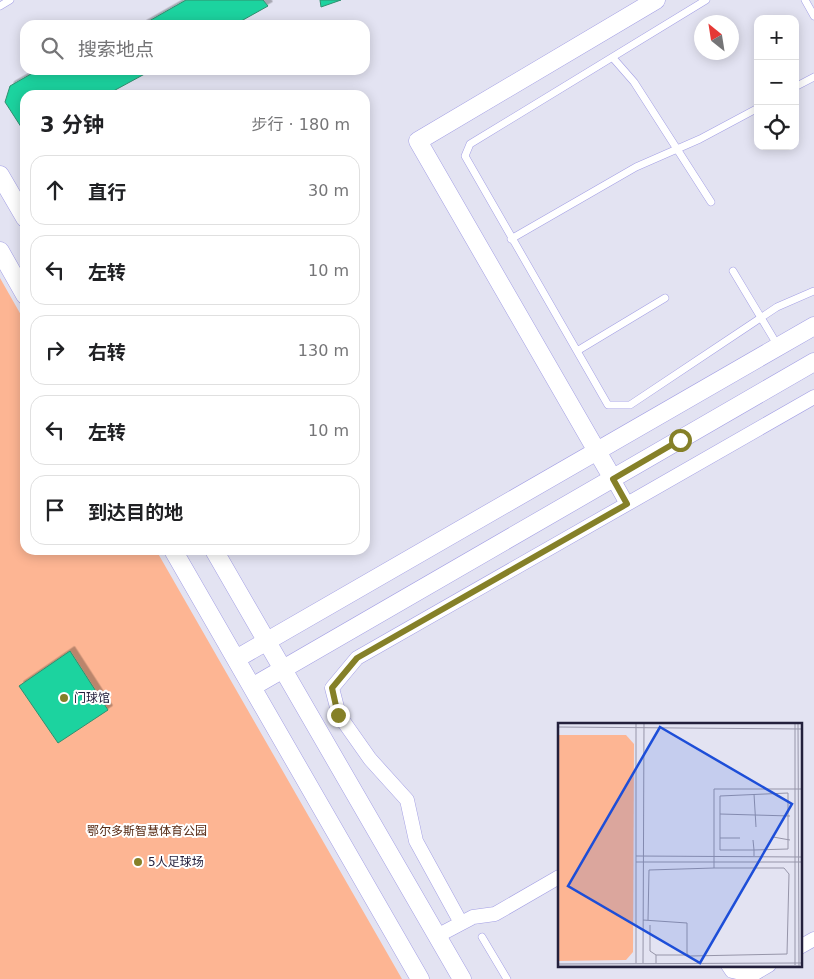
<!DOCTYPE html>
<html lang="zh">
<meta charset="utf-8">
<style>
:root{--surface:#fff;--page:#f2f2f2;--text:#202124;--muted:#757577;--line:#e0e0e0}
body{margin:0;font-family:"DejaVu Sans","Noto Sans SC",sans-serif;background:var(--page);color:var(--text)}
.controls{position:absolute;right:15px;top:15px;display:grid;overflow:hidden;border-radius:10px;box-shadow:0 2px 12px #0003}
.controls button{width:45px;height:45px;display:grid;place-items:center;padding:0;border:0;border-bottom:1px solid var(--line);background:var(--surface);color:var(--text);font:25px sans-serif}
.compass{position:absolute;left:694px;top:15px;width:45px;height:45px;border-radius:50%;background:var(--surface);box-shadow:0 2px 12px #0003;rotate:330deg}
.stop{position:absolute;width:15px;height:15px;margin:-11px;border:4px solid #858028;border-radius:50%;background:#fff}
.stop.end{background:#858028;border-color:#fff;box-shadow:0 1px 5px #0008}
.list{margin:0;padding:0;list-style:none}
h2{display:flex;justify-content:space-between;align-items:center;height:65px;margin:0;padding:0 20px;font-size:21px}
h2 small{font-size:16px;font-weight:400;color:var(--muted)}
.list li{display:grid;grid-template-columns:32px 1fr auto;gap:15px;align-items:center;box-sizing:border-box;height:70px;margin:0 10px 10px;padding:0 10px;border:1px solid var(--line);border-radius:15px}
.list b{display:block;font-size:19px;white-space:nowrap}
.list em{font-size:16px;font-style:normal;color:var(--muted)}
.icon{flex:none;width:28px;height:28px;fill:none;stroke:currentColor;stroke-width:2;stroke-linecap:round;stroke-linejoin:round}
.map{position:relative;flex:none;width:814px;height:979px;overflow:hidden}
.search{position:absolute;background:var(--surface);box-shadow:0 2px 12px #0003;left:20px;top:20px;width:350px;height:55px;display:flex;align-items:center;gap:12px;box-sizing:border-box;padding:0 18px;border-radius:15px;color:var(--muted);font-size:19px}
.panel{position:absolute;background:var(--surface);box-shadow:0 2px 12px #0003;left:20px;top:90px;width:350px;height:465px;border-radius:15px}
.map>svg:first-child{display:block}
.green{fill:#fdb593}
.building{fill:#1fd39f;stroke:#318f6f;filter:url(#shadow)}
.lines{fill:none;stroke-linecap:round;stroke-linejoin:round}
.service-casing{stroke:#a39fe5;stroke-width:8}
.minor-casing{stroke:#a39fe5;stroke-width:15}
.tertiary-casing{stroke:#a39fe5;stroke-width:19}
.service{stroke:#fff;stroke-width:7}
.minor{stroke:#fff;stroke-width:14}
.tertiary{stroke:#fff;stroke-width:18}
.route{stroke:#858028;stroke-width:6}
.poi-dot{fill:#858028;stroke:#fff;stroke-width:2}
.labels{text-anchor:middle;stroke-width:4;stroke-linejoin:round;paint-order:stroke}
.poi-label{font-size:12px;fill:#23203c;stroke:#fff;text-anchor:start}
.park-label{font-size:12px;fill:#552912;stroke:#fff}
.inset-road{fill:none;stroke:#9695a9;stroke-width:1}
.view{fill:#1d4ed8;fill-opacity:0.15;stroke:#1d4ed8;stroke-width:2.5}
.inset-edge{fill:none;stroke:#23203c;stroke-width:2.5}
</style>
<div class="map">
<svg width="814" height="979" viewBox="0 0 814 979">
<defs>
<filter id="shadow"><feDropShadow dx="4.5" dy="-4.5" stdDeviation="0" flood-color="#0004"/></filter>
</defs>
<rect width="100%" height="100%" fill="#e3e3f2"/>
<path class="green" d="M0 278 25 322V550H156L402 979H0Z"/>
<path class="building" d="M186 0H263L268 6 234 25H142Z
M320 0H341L321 7Z
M38 70H152L106 95H25V133L5 102 10 86Z
M70 651 108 710 58 743 19 686Z"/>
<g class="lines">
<defs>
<path id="service" d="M706 0 470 144 465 156 608 405H630L777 307 814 291
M805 0 814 16
M0 6 10 0
M613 58 634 82 711 202
M795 87 814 77
M511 239 636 167 700 139 758 108
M733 271 778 346
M577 351 665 298
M482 937 507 979"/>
<path id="minor" d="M613 479 627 504 814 397
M461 923 416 841 407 800 370 759 339 715 332 688 357 658 627 504
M437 936 473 917 495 914 559 877
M800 947 814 939
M728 965 732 971 752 975 769 965"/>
<path id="tertiary" d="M0 175 25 218
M0 251 25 295
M613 479 418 141 656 0
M173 550 420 979
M214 550 462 979
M236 659 814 326
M252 687 814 362"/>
</defs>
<use href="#service" class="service-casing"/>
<use href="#minor" class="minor-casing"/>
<use href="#tertiary" class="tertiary-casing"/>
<use href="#service" class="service"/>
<use href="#minor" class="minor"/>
<use href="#tertiary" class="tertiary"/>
</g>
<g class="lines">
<path class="route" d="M338 715 332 688 357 658 627 504 613 479 680 440"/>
</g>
<g class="poi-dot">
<circle cx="64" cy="698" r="5"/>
<circle cx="138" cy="862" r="5"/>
</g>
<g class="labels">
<g class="poi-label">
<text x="74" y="702">门球馆</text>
<text x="148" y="866">5人足球场</text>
</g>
<g class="park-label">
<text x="147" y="835">鄂尔多斯智慧体育公园</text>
</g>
</g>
<g transform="translate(558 723)">
<rect width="244" height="244" fill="#e3e3f2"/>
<path d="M0 12H68L76 21 75 229 68 237 0 238Z" fill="#fdb593"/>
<path class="inset-road" d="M237 0V242M240 0 241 243M0 4 244 6M196 71 198 104M162 91 232 93M215 114 232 117M162 115H182M195 117 196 127 230 126V70L162 73V127H196V133M78 133 244 134M78 139H244M85 197 129 200V231L132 233 229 231 231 151 226 145H156V66H244M90 197 91 147 156 145M92 202V228L98 232V240M98 232H130M78 240V0M85 240 86 0M0 241 244 240M1 243H242"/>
<path class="view" d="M102 4 234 81 142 240 10 163Z"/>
<rect width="244" height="244" class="inset-edge"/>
</g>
</svg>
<div class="controls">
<button>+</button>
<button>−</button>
<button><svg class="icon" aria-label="locate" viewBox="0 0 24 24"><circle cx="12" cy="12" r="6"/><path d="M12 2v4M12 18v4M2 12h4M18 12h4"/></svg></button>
</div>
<svg class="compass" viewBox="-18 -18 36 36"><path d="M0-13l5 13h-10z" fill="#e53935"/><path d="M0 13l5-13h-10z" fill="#757577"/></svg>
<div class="stop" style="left:680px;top:440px"></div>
<div class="stop end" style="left:338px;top:715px"></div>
<div class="search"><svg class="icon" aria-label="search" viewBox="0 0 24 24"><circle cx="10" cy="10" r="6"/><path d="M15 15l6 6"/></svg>搜索地点</div>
<section class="panel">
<h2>3 分钟<small>步行 · 180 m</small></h2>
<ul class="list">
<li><svg class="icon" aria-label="ahead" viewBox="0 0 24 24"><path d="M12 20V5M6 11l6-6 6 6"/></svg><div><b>直行</b></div><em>30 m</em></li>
<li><svg class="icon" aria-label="left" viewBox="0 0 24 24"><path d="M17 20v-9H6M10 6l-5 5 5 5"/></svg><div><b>左转</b></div><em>10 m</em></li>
<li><svg class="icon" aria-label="right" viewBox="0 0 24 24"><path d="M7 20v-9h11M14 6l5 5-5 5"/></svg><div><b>右转</b></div><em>130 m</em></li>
<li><svg class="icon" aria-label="left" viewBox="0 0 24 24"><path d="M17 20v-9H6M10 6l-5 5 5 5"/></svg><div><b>左转</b></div><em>10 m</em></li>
<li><svg class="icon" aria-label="arrive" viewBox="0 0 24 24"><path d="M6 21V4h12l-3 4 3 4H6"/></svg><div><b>到达目的地</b></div></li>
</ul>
</section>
</div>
